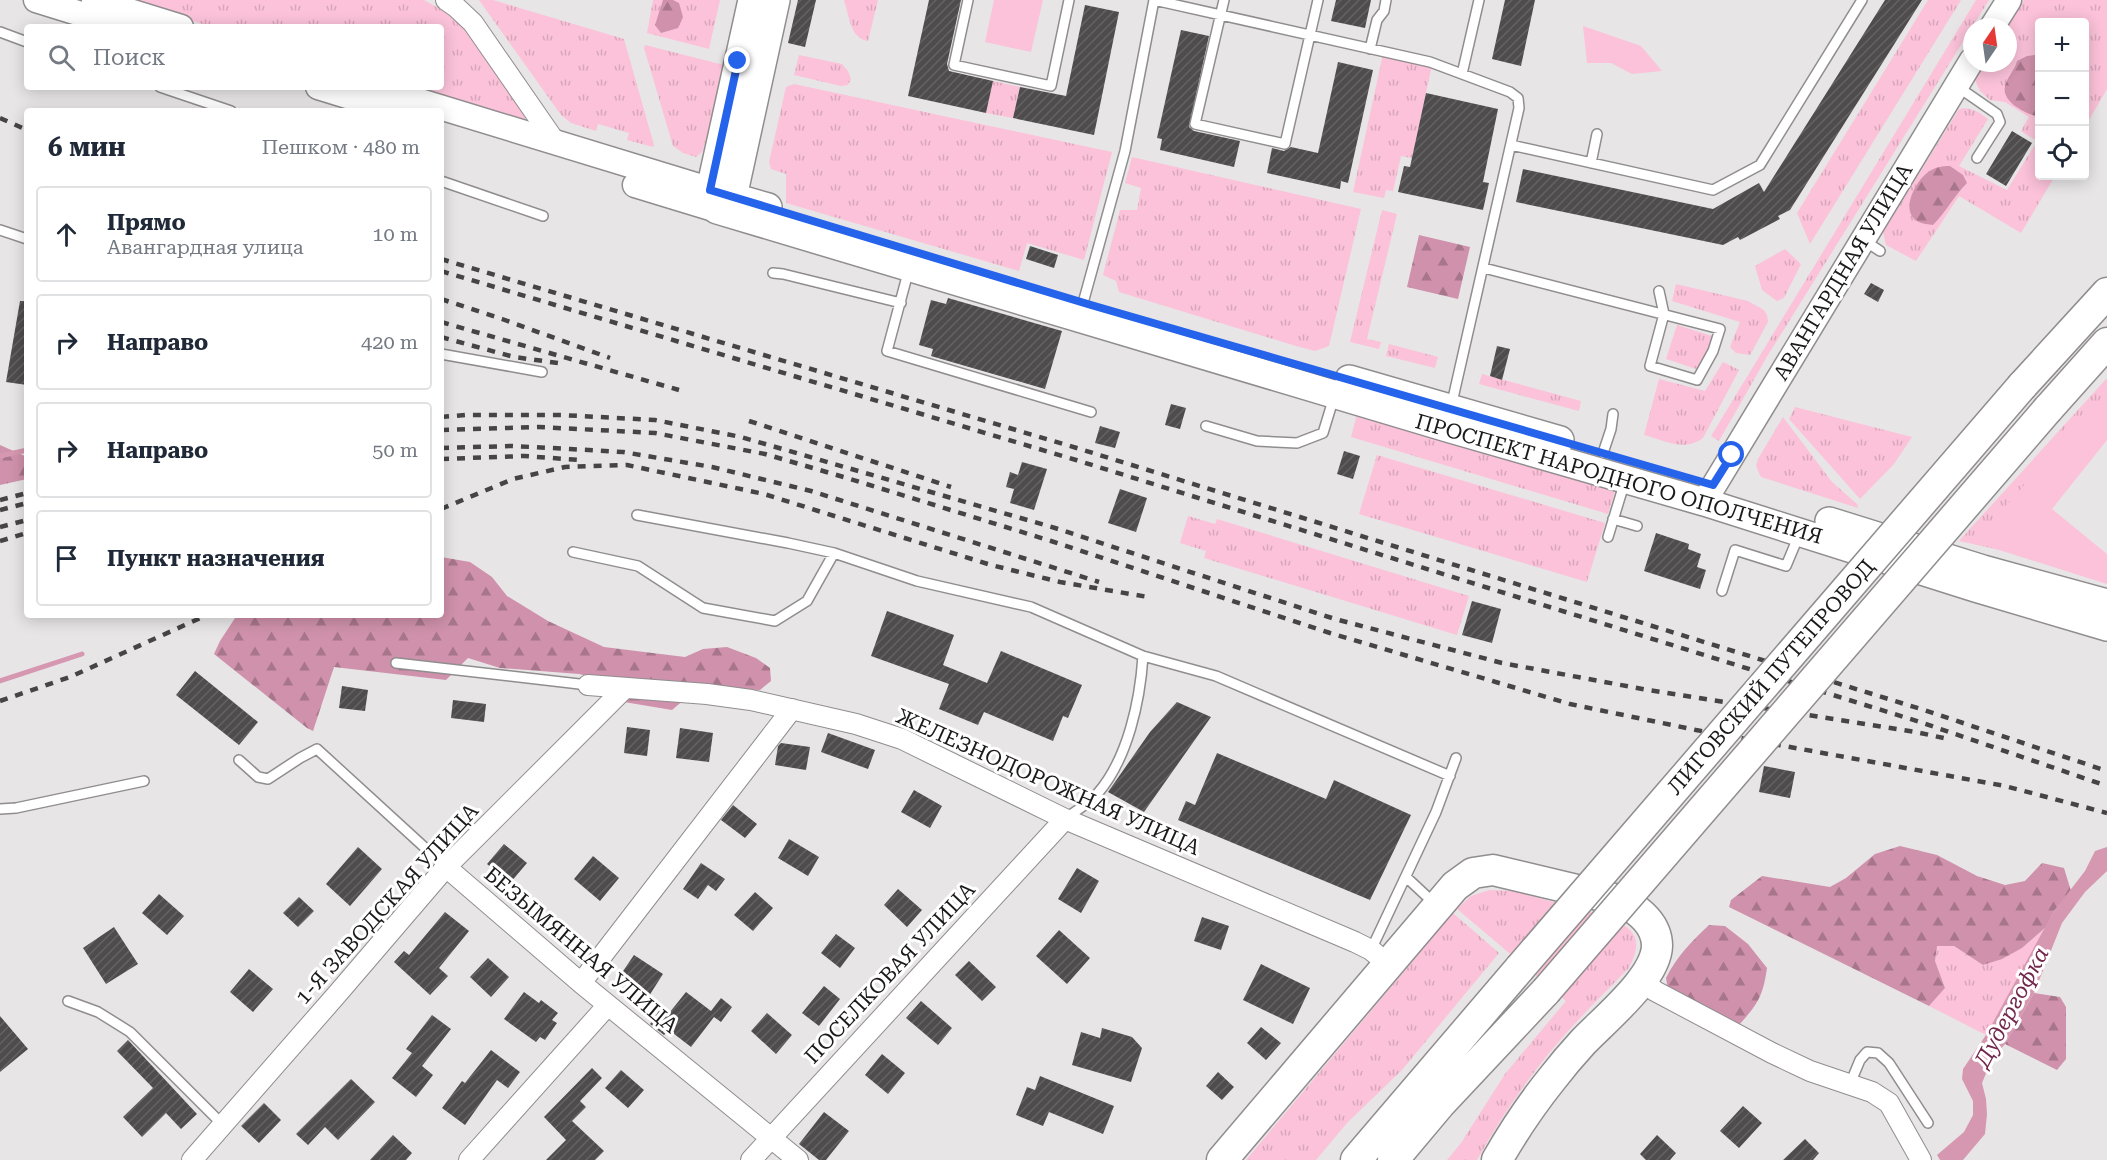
<!DOCTYPE html>
<html lang="ru">
<meta charset="utf-8">
<style>
:root{--surface:#fff;--page:#f6f6f7;--text:#1f2937;--muted:#747a83;--line:#e0e1e3}
body{margin:0;font-family:"Roboto Serif",serif;background:var(--page);color:var(--text)}
.controls{position:absolute;right:18px;top:18px;display:grid;overflow:hidden;border-radius:6px;box-shadow:0 3px 15px #0003}
.controls button{width:54px;height:54px;display:grid;place-items:center;padding:0;border:0;border-bottom:2px solid var(--line);background:var(--surface);color:var(--text);font:30px sans-serif}
.compass{position:absolute;left:1963px;top:18px;width:54px;height:54px;border-radius:50%;background:var(--surface);box-shadow:0 3px 15px #0003;rotate:13deg}
.stop{position:absolute;width:18px;height:18px;margin:-14px;border:4px solid #2563eb;border-radius:50%;background:#fff}
.stop.end{background:#2563eb;border-color:#fff;box-shadow:0 2px 6px #0008}
.list{margin:0;padding:0;list-style:none}
h2{display:flex;justify-content:space-between;align-items:center;height:78px;margin:0;padding:0 24px;font-size:26px}
h2 small{font-size:20px;font-weight:400;color:var(--muted)}
.list li{display:grid;grid-template-columns:39px 1fr auto;gap:18px;align-items:center;box-sizing:border-box;height:96px;margin:0 12px 12px;padding:0 12px;border:2px solid var(--line);border-radius:6px}
.list b{display:block;font-size:22px;white-space:nowrap}
.list p{margin:0;font-size:20px;white-space:nowrap;color:var(--muted)}
.list em{font-size:20px;font-style:normal;color:var(--muted)}
.icon{flex:none;width:33px;height:33px;fill:none;stroke:currentColor;stroke-width:2;stroke-linecap:round;stroke-linejoin:round}
.map{position:relative;flex:none;width:2107px;height:1160px;overflow:hidden}
.search{position:absolute;background:var(--surface);box-shadow:0 3px 15px #0003;left:24px;top:24px;width:420px;height:66px;display:flex;align-items:center;gap:15px;box-sizing:border-box;padding:0 21px;border-radius:6px;color:var(--muted);font-size:22px}
.panel{position:absolute;background:var(--surface);box-shadow:0 3px 15px #0003;left:24px;top:108px;width:420px;height:510px;border-radius:6px}
.map>svg:first-child{display:block}
.grass{fill:url(#grass-tufts)}
.forest{fill:url(#forest-firs)}
.park{fill:#fbc2d9}
.water{fill:#d697b1}
.lines{fill:none;stroke-linecap:round;stroke-linejoin:round}
.stream{stroke:#d697b1;stroke-width:5}
.building{fill:url(#building-hatch)}
.service-casing{stroke:#908d8e;stroke-width:12}
.minor-casing{stroke:#908d8e;stroke-width:22}
.tertiary-casing{stroke:#908d8e;stroke-width:27}
.secondary-casing{stroke:#908d8e;stroke-width:30}
.primary-casing{stroke:#908d8e;stroke-width:33}
.service{stroke:#fff;stroke-width:9}
.minor{stroke:#fff;stroke-width:20}
.tertiary{stroke:#fff;stroke-width:24}
.secondary{stroke:#fff;stroke-width:27}
.primary{stroke:#fff;stroke-width:30}
.rail{stroke:#464445;stroke-width:4.5;stroke-dasharray:8 8;stroke-linecap:butt}
.primary-bridge-casing{stroke:#908d8e;stroke-width:33;stroke-linecap:butt}
.primary-bridge{stroke:#fff;stroke-width:30}
.route{stroke:#2563eb;stroke-width:8}
.labels{text-anchor:middle;stroke-width:6;stroke-linejoin:round;paint-order:stroke}
.street-label{font-size:21px;fill:#1b1a1a;stroke:#fff}
.water-label{font-size:22px;font-style:italic;fill:#72284d;stroke:#fff}
</style>
<div class="map">
<svg width="2107" height="1160" viewBox="0 0 2107 1160">
<defs>
<pattern id="grass-tufts" width="24" height="20" patternUnits="userSpaceOnUse" patternTransform="scale(1.5)"><rect width="24" height="20" fill="#fbc2d9"/><path d="M3 7l-1-3M5 7V3M7 7l1-3M15 17l-1-3M17 17v-4M19 17l1-3" fill="none" stroke="#d7a6ba"/></pattern>
<pattern id="forest-firs" width="22" height="20" patternUnits="userSpaceOnUse" patternTransform="scale(1.5)"><rect width="22" height="20" fill="#cf91ab"/><path d="M5 1l3.5 6h-7zM16 11l3.5 6h-7z" fill="#a7768a"/></pattern>
<pattern id="building-hatch" width="6" height="6" patternUnits="userSpaceOnUse" patternTransform="scale(1.5)"><rect width="6" height="6" fill="#4f4c4d"/><path d="M-1 1l2-2M0 6l6-6M5 7l2-2" fill="none" stroke="#656263"/></pattern>
</defs>
<rect width="100%" height="100%" fill="#e8e5e6"/>
<path class="grass" d="M125 0H424L451 15 464 27 526 116 523 121 405 87H441V27H212Z
M479 0H493L624 39 654 145 653 147 627 140 629 133 598 124 596 131 571 123 561 115Z
M653 0H720L709 49 647 33Z
M844 0H878L868 41C850 39 849 15 844 0Z
M1928 0H1961L1810 244 1797 213Z
M1976 0H1989L1768 355 1719 441 1711 436Z
M2024 0H2107V89L2085 127 2084 22H2040V176H2055L2021 233 1959 196 1916 261 1886 245 1883 232 1959 109C1970 106 1979 112 1988 119L1959 166 2007 190 2037 141 2021 131 2029 117 2005 102 1990 100 1980 91 1975 80 1986 63H2008L2007 27Z
M645 45 724 65 705 143 702 152 696 157 683 153 673 146 644 48Z
M1383 54 1432 65 1412 158 1401 156 1393 191 1386 190 1384 198 1353 192Z
M799 55 842 64 848 71 851 79 848 85 841 86 794 75Z
M993 81 1020 87 1013 118 986 113Z
M794 84 1112 152 1084 260 1027 243 1019 271 786 203V174L771 169 769 162 786 87Z
M1132 157 1361 209 1329 346 1315 351 1296 346 1119 292 1116 281 1103 275 1120 210H1137L1141 188 1125 183Z
M1382 210 1397 214 1367 339 1381 342 1379 349 1350 342Z
M1785 249 1801 264 1784 298 1777 301 1762 290 1755 266Z
M1676 284 1748 301 1764 310 1767 315 1768 322 1750 355 1736 353 1730 347 1740 322 1672 301Z
M1677 325 1715 337 1702 371 1666 359Z
M1389 344 1438 357 1435 368 1386 356Z
M1723 362 1739 370 1703 438C1684 452 1666 441 1644 435L1659 379 1705 391Z
M1482 374 1581 401 1579 411 1479 384Z
M2107 378V440L2000 550 1959 541Z
M1795 407 1912 437 1894 464 1860 499 1789 419Z
M1357 414 1615 491 1608 514 1351 437Z
M1783 417 1832 482 1857 504 1858 508 1761 477 1756 466 1758 459Z
M1377 455 1605 523 1587 582 1359 514Z
M1188 516 1215 524 1217 519 1469 596 1457 635 1204 558 1206 551 1180 543Z
M1489 890 1513 891 1612 918C1638 931 1642 942 1629 968 1602 995 1574 1023 1550 1052 1522 1086 1498 1122 1477 1160H1447L1461 1143 1505 1074 1566 1001 1457 909 1471 896Z
M1453 913 1499 953 1402 1070 1347 1123 1316 1160H1246Z
M2046 927 1986 1035 1929 1006 1945 988 1935 961 1937 946H1954L1983 965 2022 948Z"/>
<path class="forest" d="M663 0H673L679 3 683 17 678 28 661 33 655 25Z
M2037 55 2040 56 2039 117C2026 114 1998 101 2006 83 2009 75 2015 69 2017 61L2027 56Z
M1950 166 1963 175 1967 183C1954 196 1946 212 1933 225 1929 224 1923 224 1919 222 1899 213 1915 182 1927 173 1934 167 1942 166 1950 166Z
M1419 235 1470 247 1458 299 1407 287Z
M0 445 27 457V479L0 485Z
M441 557 470 562 492 577 507 596 548 621 604 647 685 657 703 649 727 647 756 658 770 668 771 681 760 690 699 687 672 710 624 702 602 680 579 674 500 668 468 658 446 680 334 667 313 731 307 728 214 654 220 641 237 615H441Z
M1900 846 1937 855 1977 876 2005 885 2025 881 2042 863 2064 868 2071 891 2054 911 2046 927 2022 948 2002 959 1983 965 1954 946H1937L1935 961 1945 988 1929 1006 1729 907 1731 900 1762 876 1830 887 1846 878 1875 854Z
M1709 925 1725 926 1748 944 1767 968C1763 996 1758 1004 1739 1025L1668 990 1666 978C1677 956 1692 941 1709 925Z
M2034 993 2060 997 2066 1007V1059L2057 1070 2005 1044Z"/>
<path class="park" d="M994 0H1043L1031 52 985 42Z
M1583 26 1641 46 1662 71 1632 74 1611 63H1587Z
M2101 398 2107 400V440L2052 509 2107 554V584L1974 542Z"/>
<path class="water" d="M2107 847V871L2085 892 2062 923 2034 993 2005 1044 1992 1059 1982 1083 1986 1099 1987 1114 1985 1134 1963 1160H1940L1937 1155 1964 1132 1973 1115V1101L1962 1079 1963 1069 1986 1035 2054 911 2085 871 2095 851Z"/>
<g class="lines">
<path class="stream" d="M0 456 27 450
M0 681 82 654"/>
</g>
<path class="building" d="M798 0H816L805 47 788 43Z
M929 0H961L947 64 949 71 993 81 986 113 908 96Z
M1336 0H1371L1365 28 1331 21Z
M1505 0H1535L1521 66 1492 59Z
M1885 0H1922L1790 210 1778 216 1780 219 1740 240 1738 237 1723 245 1516 202 1523 169 1713 209 1759 183 1764 192Z
M1085 5 1119 12 1094 135 1013 118 1020 87 1066 96Z
M1181 30 1209 36 1189 127 1194 131 1240 141 1234 167 1160 150 1162 139 1157 138Z
M1338 62 1373 70 1348 183 1341 181 1340 189 1267 173 1272 148 1284 151 1291 147 1318 153Z
M1426 93 1498 109 1483 182 1489 183 1483 210 1398 192 1404 166 1410 167Z
M2012 131 2032 143 2006 186 1986 174Z
M1030 246 1058 255 1054 268 1026 259Z
M1871 283 1884 290 1878 302 1864 294Z
M948 298 1062 331 1045 389 931 356 933 349 919 345 931 300 946 304Z
M20 301H27V385L6 382Z
M1497 346 1510 349 1502 380 1490 376Z
M1171 404 1186 408 1180 429 1165 425Z
M1100 426 1120 432 1115 448 1095 443Z
M1344 451 1360 456 1353 479 1337 474Z
M1022 462 1047 469 1034 510 1010 503 1014 489 1006 487 1010 472 1018 475Z
M1120 489 1147 498 1136 532 1108 523Z
M1656 533 1689 544 1688 549 1701 554 1697 567 1706 570 1700 589 1644 571Z
M1472 601 1501 609 1492 643 1462 635Z
M887 611 954 635 943 665 987 683 1001 651 1082 685 1068 718 1063 716 1053 741 984 712 978 725 939 709 949 684 871 656Z
M195 671 258 722 239 745 176 695Z
M342 686 368 690 365 711 339 708Z
M453 700 486 704 484 722 451 718Z
M1177 702 1211 717 1144 812 1108 792 1150 732Z
M627 727 650 730 647 756 624 753Z
M680 728 713 733 709 762 676 758Z
M828 733 875 750 868 769 821 752Z
M781 743 810 747 806 770 775 765 778 746Z
M1217 753 1326 799 1334 780 1411 815 1370 900 1178 820 1186 801 1195 805Z
M1764 766 1795 772 1790 798 1759 792Z
M914 790 942 806 930 828 901 812Z
M733 805 757 824 745 838 721 820Z
M789 839 819 857 808 876 778 858Z
M504 844 527 863 510 883 487 864Z
M358 847 382 869 350 906 326 884Z
M593 856 619 878 600 901 574 879Z
M701 863 725 879 716 891 708 885 698 899 683 889Z
M1077 868 1099 881 1081 913 1058 899Z
M898 889 922 910 907 927 884 905Z
M755 892 773 908 753 931 734 915Z
M159 894 184 916 167 935 142 913Z
M299 897 314 911 298 927 283 913Z
M445 912 469 931 439 968 448 976 430 995 394 962 404 951 409 955Z
M1202 917 1229 926 1221 950 1194 941Z
M114 927 138 964 106 984 83 948Z
M1059 930 1090 958 1067 984 1036 956Z
M836 934 855 948 840 968 821 953Z
M634 955 663 974 649 996 619 977Z
M488 958 509 977 491 997 470 977Z
M969 961 996 987 982 1001 955 975Z
M1261 964 1310 988 1293 1024 1243 1000Z
M249 969 273 989 253 1012 230 992Z
M824 986 840 999 819 1026 802 1013Z
M524 992 539 1003 541 1000 558 1013 552 1020 557 1023 545 1040 540 1037 536 1042 504 1019Z
M686 992 711 1011 721 998 732 1007 721 1022 714 1017 691 1047 669 1030 664 1035 650 1024 659 1011 666 1017Z
M921 1001 952 1028 938 1045 906 1018Z
M767 1013 792 1035 776 1054 751 1031Z
M432 1015 451 1029 422 1066 433 1075 416 1097 392 1078 412 1053 406 1049Z
M0 1016 28 1049 0 1072Z
M1261 1027 1281 1043 1266 1060 1247 1043Z
M1102 1028 1132 1037 1142 1048 1131 1082 1072 1065 1081 1032 1100 1038Z
M128 1040 197 1114 181 1129 166 1113 142 1137 123 1117 153 1088 117 1051Z
M491 1050 520 1072 508 1088 497 1080 465 1125 442 1108 462 1081 465 1083Z
M882 1054 905 1073 888 1094 865 1075Z
M592 1068 602 1078 580 1101 586 1107 572 1121 604 1151 595 1160H546L566 1140 544 1117Z
M621 1070 644 1090 628 1108 605 1088Z
M1218 1072 1234 1087 1222 1100 1206 1086Z
M1040 1076 1114 1106 1103 1134 1049 1112 1043 1126 1016 1115 1027 1087 1035 1090Z
M351 1079 375 1102 338 1140 325 1127 308 1145 296 1134Z
M264 1103 281 1120 259 1143 241 1126Z
M1743 1106 1762 1123 1739 1148 1720 1131Z
M824 1112 849 1131 826 1160H819L799 1144Z
M393 1135 412 1153 406 1160H370Z
M1657 1135 1676 1153 1670 1160H1646L1640 1154Z
M1805 1139 1819 1153 1813 1160H1783Z"/>
<g class="lines">
<defs>
<path id="service" d="M968 0 954 65 1051 86 1069 0
M1154 0 1430 62 1462 74
M1224 0 1195 124 1285 144 1318 0
M0 32 27 42
M1370 49 1377 20 1384 11 1386 0
M160 87 231 111
M1958 87 1997 114 2000 122 1977 158
M1511 145 1713 190 1760 165 1862 0
M1591 163 1597 134
M441 181 543 216
M0 230 27 239
M1865 241 1880 251
M1484 268 1720 329 1713 351 1697 380 1650 366 1664 314 1659 291
M909 269 887 351 1091 412
M773 273 783 274 901 303
M1083 303 1125 151 1154 0
M441 354 542 372
M1451 407 1519 108 1518 98 1510 92 1462 74 1479 0
M1206 426 1257 441 1297 443 1323 433 1334 397
M1603 453 1611 429 1613 414
M637 515 788 543 834 553 917 581 1031 607 1143 656 1216 676 1450 776
M1613 519 1637 526
M1608 537 1625 481
M573 552 638 566 703 608 775 621 807 601 834 553
M1722 591 1735 550 1786 566 1799 535
M396 663 588 685
M239 760 258 777 268 779 300 758 317 749 446 867
M0 809 16 808 144 781
M1065 819C1075 811 1090 803 1098 793 1128 758 1140 701 1143 656
M1406 877 1435 904
M1371 950 1436 812 1456 758
M68 1001 98 1012 130 1032 223 1125
M1850 1084 1860 1060 1867 1052 1878 1053 1889 1063 1928 1123"/>
<path id="minor" d="M446 0 456 7 473 23 556 143
M588 685 707 694 751 700 856 724 902 739 1065 819 1355 942 1371 950 1388 964
M446 867 581 983 798 1160
M1643 981 1655 991 1772 1053 1810 1071 1872 1092 1889 1103 1921 1160
M581 983 792 709
M192 1160 339 992 446 867 625 688
M469 1160 608 1005
M751 1160 1065 819"/>
<path id="tertiary" d="M36 0 123 27
M94 0 181 27
M1992 27 2009 0
M318 87 396 111
M374 87 728 195
M635 185 717 210 728 201
M1704 502 1972 60"/>
<path id="secondary" d="M752 0 710 190 717 210 1447 428 1704 502 1975 588 2107 627
M768 207 733 197 776 0
M1349 379 1560 440
M1829 521 1983 569 2107 603"/>
<path id="primary" d="M2022 386 2107 293
M2048 409 2107 343
M1222 1160 1455 886 1473 873 1493 870 1623 901C1639 911 1657 924 1657 946 1656 978 1605 1019 1583 1042 1572 1054 1561 1067 1551 1080 1531 1105 1513 1132 1497 1160
M1356 1160 1520 968
M1393 1160 1440 1104 1546 991"/>
</defs>
<use href="#service" class="service-casing"/>
<use href="#minor" class="minor-casing"/>
<use href="#tertiary" class="tertiary-casing"/>
<use href="#secondary" class="secondary-casing"/>
<use href="#primary" class="primary-casing"/>
<use href="#service" class="service"/>
<use href="#minor" class="minor"/>
<use href="#tertiary" class="tertiary"/>
<use href="#secondary" class="secondary"/>
<use href="#primary" class="primary"/>
<path class="rail" d="M0 118 27 130
M441 259 1080 449 1924 710 2107 771
M441 271 1076 460 1920 722 2107 786
M441 299 502 319 610 358
M441 322 679 390
M441 337 514 357 558 363
M441 417 466 415H561L655 420 741 437 1055 528 1335 619 1502 663 1648 690 1916 732 1948 739
M749 421 951 487
M441 430 539 427 655 433 765 454 847 478 1051 541 1330 633 1570 704 1696 730 2005 786 2107 813
M441 448 512 446 570 449 623 452 712 467 811 491 1099 582
M441 459 524 456 579 460
M0 500 27 493
M441 509 513 479 565 467 627 465 764 494 991 565 1060 582 1148 597
M0 510 27 503
M0 527 27 520
M0 541 27 533
M0 701 70 677 207 615"/>
<defs>
<path id="primary-bridge" d="M1520 968 2022 386
M1546 991 2048 409"/>
</defs>
<use href="#primary-bridge" class="primary-bridge-casing"/>
<use href="#primary-bridge" class="primary-bridge"/>
</g>
<g class="lines">
<path class="route" d="M738 61 710 190 1091 305 1713 485 1732 455"/>
</g>
<g class="labels">
<g class="street-label">
<text transform="translate(1843 272) rotate(-59)" y="7">АВАНГАРДНАЯ УЛИЦА</text>
<text transform="translate(1619 479) rotate(16)" y="7">ПРОСПЕКТ НАРОДНОГО ОПОЛЧЕНИЯ</text>
<text transform="translate(1771 677) rotate(-49)" y="7">ЛИГОВСКИЙ ПУТЕПРОВОД</text>
<text transform="translate(1048 782) rotate(24)" y="7">ЖЕЛЕЗНОДОРОЖНАЯ УЛИЦА</text>
<text transform="translate(387 904) rotate(-48)" y="7">1-Я ЗАВОДСКАЯ УЛИЦА</text>
<text transform="translate(581 950) rotate(40)" y="7">БЕЗЫМЯННАЯ УЛИЦА</text>
<text transform="translate(890 973) rotate(-47)" y="7">ПОСЕЛКОВАЯ УЛИЦА</text>
</g>
<g class="water-label">
<text transform="translate(2011 1007) rotate(-62)" y="8">Дудергофка</text>
</g>
</g>
</svg>
<div class="controls">
<button>+</button>
<button>−</button>
<button><svg class="icon" aria-label="locate" viewBox="0 0 24 24"><circle cx="12" cy="12" r="6"/><path d="M12 2v4M12 18v4M2 12h4M18 12h4"/></svg></button>
</div>
<svg class="compass" viewBox="-18 -18 36 36"><path d="M0-13l5 13h-10z" fill="#e53935"/><path d="M0 13l5-13h-10z" fill="#747a83"/></svg>
<div class="stop" style="left:1732px;top:455px"></div>
<div class="stop end" style="left:738px;top:61px"></div>
<div class="search"><svg class="icon" aria-label="search" viewBox="0 0 24 24"><circle cx="10" cy="10" r="6"/><path d="M15 15l6 6"/></svg>Поиск</div>
<section class="panel">
<h2>6 мин<small>Пешком · 480 m</small></h2>
<ul class="list">
<li><svg class="icon" aria-label="ahead" viewBox="0 0 24 24"><path d="M12 20V5M6 11l6-6 6 6"/></svg><div><b>Прямо</b><p>Авангардная улица</p></div><em>10 m</em></li>
<li><svg class="icon" aria-label="right" viewBox="0 0 24 24"><path d="M7 20v-9h11M14 6l5 5-5 5"/></svg><div><b>Направо</b></div><em>420 m</em></li>
<li><svg class="icon" aria-label="right" viewBox="0 0 24 24"><path d="M7 20v-9h11M14 6l5 5-5 5"/></svg><div><b>Направо</b></div><em>50 m</em></li>
<li><svg class="icon" aria-label="arrive" viewBox="0 0 24 24"><path d="M6 21V4h12l-3 4 3 4H6"/></svg><div><b>Пункт назначения</b></div></li>
</ul>
</section>
</div>
